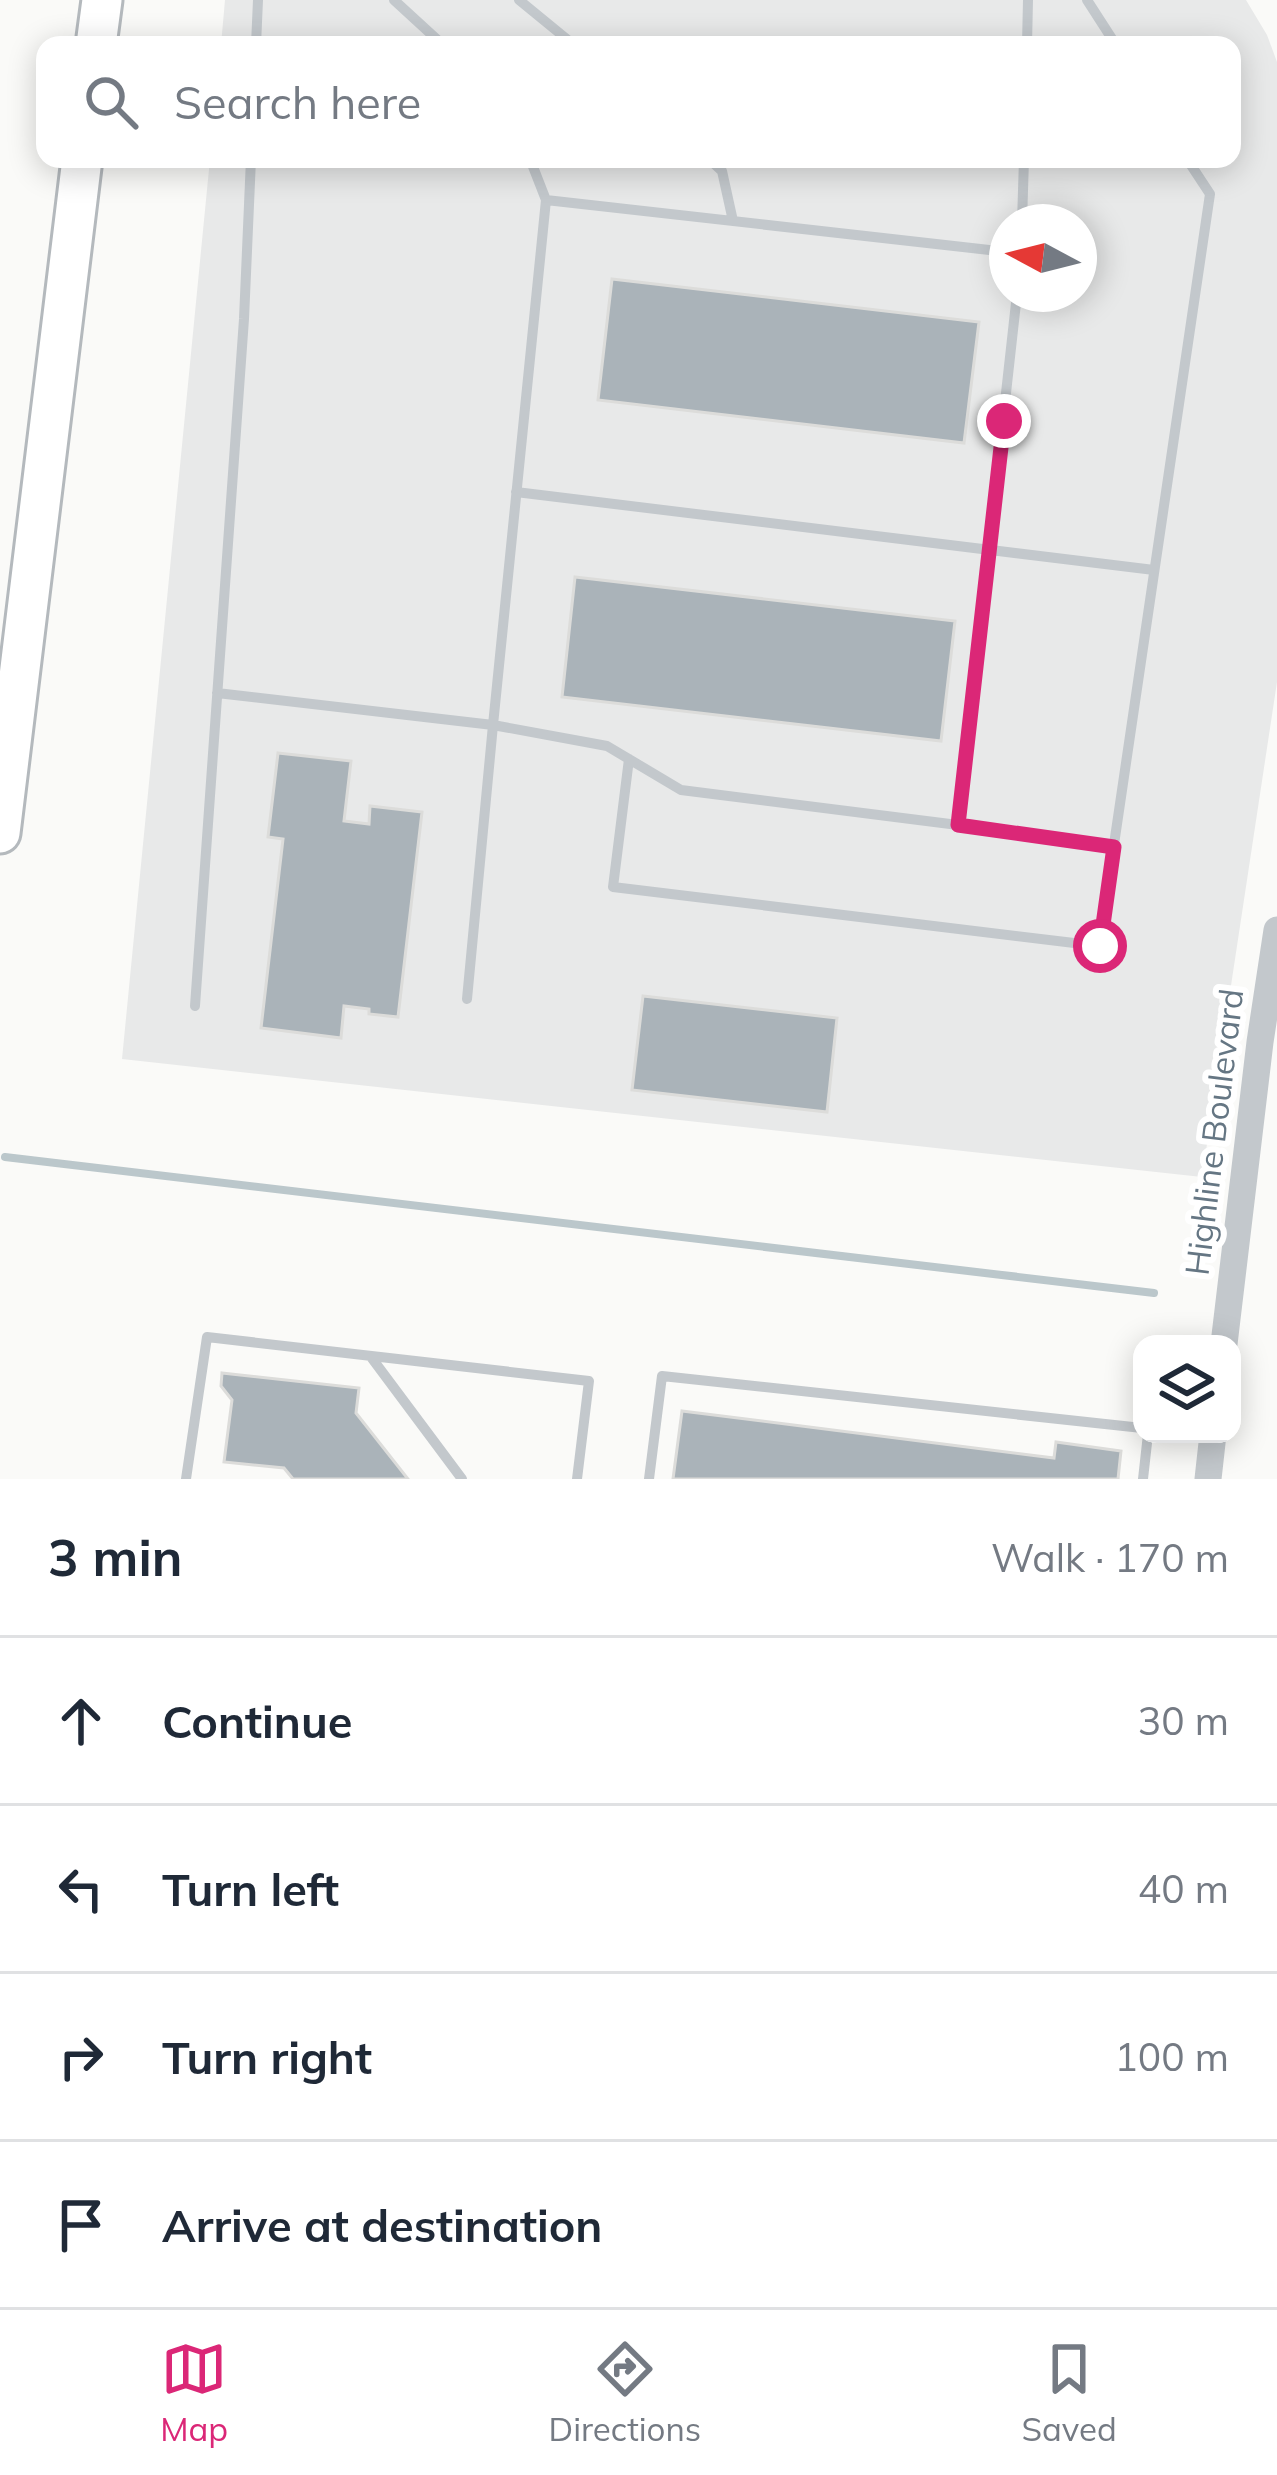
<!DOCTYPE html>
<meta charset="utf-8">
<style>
:root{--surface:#fff;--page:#f2f2f3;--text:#1f2937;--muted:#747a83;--line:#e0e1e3;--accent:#db2777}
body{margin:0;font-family:Mulish,sans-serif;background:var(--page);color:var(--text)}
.controls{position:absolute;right:36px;bottom:36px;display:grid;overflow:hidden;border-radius:24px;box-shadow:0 6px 30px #0003}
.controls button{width:108px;height:108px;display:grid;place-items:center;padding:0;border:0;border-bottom:3px solid var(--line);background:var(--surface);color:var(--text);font:60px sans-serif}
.compass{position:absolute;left:989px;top:204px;width:108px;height:108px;border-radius:50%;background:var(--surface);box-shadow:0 6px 30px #0003;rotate:277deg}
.stop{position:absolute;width:36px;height:36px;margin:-27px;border:9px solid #db2777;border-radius:50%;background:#fff}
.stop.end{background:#db2777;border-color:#fff;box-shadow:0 3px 12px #0008}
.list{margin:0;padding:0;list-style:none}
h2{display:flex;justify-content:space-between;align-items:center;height:156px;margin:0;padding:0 48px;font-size:51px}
h2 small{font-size:39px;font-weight:400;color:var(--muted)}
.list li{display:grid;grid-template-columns:78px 1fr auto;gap:36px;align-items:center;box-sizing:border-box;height:168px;padding:0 48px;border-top:3px solid var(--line)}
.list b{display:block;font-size:45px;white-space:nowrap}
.list em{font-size:39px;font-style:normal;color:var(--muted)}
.icon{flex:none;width:66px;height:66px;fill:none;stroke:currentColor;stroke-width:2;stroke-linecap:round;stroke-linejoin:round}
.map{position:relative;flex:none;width:1277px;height:1479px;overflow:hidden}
.search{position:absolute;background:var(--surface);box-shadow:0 6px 30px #0003;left:36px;right:36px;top:36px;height:132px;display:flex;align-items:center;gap:30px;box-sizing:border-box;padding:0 42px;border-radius:24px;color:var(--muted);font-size:45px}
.sheet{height:828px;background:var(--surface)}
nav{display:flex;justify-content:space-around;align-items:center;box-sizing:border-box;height:168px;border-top:3px solid var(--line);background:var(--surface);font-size:33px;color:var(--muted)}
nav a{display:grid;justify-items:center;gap:6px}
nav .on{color:var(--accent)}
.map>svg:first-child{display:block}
.built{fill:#e8e9e9;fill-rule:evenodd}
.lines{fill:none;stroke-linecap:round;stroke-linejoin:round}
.stream{stroke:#bbc7cb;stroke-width:8}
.building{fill:#aab3b9;stroke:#dcdcda;stroke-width:3}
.motorway-casing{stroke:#b4b9bd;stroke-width:45}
.service{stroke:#c3c8cc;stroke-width:10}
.tertiary{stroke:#c3c8cc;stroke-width:27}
.motorway{stroke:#fff;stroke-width:39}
.route{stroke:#db2777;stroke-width:15}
.labels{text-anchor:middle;stroke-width:12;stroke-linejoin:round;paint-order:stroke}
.street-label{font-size:33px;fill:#657683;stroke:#fff}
</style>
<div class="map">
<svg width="1277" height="1479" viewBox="0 0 1277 1479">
<rect width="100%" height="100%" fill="#fafaf8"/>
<path class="built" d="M225 0H1246L1267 35 1277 62V682L1202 1177 122 1059 210 159H1232V45H221ZM1007 222H1079V294H1007Z"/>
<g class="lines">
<path class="stream" d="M5 1157 1154 1293"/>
</g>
<path class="building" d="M612 279 979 322 964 443 598 400Z
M575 577 955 621 941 741 562 697Z
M278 753 351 761 344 821 369 824 370 806 422 812 398 1017 369 1014V1009L344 1006 341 1038 261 1028 283 839 268 837Z
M643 996 837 1018 827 1112 632 1090Z
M222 1373 359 1388 356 1413 408 1479H293L284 1468 224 1462 232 1400 221 1386Z
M682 1411 1054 1458 1056 1442 1121 1451 1118 1479H673Z"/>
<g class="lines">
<defs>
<path id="motorway" d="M96 45 102 0
M0 833 82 159"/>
</defs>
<use href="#motorway" class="motorway-casing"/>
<path class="service" d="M394 0 443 45
M519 0 574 45
M1087 0 1116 45
M256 45 258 0
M1027 45 1028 0
M709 159 722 171 733 221
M546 200 1007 252
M1022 222 1024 159
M516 492 1154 570
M217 693 493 725 546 200 530 159
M629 759 613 887 1099 946 1210 194 1187 159
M958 825 1114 847
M467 999 493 725 607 746 681 790 958 825 1017 294
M195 1006 244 319 251 159
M371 1357 462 1479
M186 1479 207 1337 589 1381 577 1479
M649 1479 662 1376 1142 1428
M1143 1479 1148 1434"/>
<path class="tertiary" d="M1224 1344 1260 1042 1277 930
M1208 1479 1213 1434"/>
<use href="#motorway" class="motorway"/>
</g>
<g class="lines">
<path class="route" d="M1004 421 958 825 1114 847 1100 946"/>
</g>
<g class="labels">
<g class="street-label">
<text transform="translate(1214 1132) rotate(-83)" y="12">Highline Boulevard</text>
</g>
</g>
</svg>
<div class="controls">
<button><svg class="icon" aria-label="layers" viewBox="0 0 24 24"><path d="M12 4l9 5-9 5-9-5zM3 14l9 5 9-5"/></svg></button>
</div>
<svg class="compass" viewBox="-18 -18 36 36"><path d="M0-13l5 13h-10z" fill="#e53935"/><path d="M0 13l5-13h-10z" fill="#747a83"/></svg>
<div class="stop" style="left:1100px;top:946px"></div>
<div class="stop end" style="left:1004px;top:421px"></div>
<div class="search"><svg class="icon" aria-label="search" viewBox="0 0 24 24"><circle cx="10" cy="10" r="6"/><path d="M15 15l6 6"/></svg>Search here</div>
</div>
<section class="sheet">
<h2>3 min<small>Walk · 170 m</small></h2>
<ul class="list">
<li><svg class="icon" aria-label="ahead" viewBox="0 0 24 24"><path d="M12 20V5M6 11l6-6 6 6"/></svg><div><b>Continue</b></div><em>30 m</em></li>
<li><svg class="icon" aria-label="left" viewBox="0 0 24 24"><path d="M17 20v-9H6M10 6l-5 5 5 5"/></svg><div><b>Turn left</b></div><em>40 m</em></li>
<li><svg class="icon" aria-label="right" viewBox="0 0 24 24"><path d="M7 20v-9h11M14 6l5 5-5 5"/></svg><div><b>Turn right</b></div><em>100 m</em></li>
<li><svg class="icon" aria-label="arrive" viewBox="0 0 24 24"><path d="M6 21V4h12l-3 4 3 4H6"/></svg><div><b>Arrive at destination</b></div></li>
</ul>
</section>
<nav>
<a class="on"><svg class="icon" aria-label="map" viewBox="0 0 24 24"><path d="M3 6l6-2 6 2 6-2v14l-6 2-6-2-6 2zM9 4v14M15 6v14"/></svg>Map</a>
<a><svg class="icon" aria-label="directions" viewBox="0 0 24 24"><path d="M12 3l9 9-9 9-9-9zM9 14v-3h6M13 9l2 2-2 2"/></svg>Directions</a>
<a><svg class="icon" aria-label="saved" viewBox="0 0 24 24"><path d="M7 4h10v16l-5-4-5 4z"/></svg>Saved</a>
</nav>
